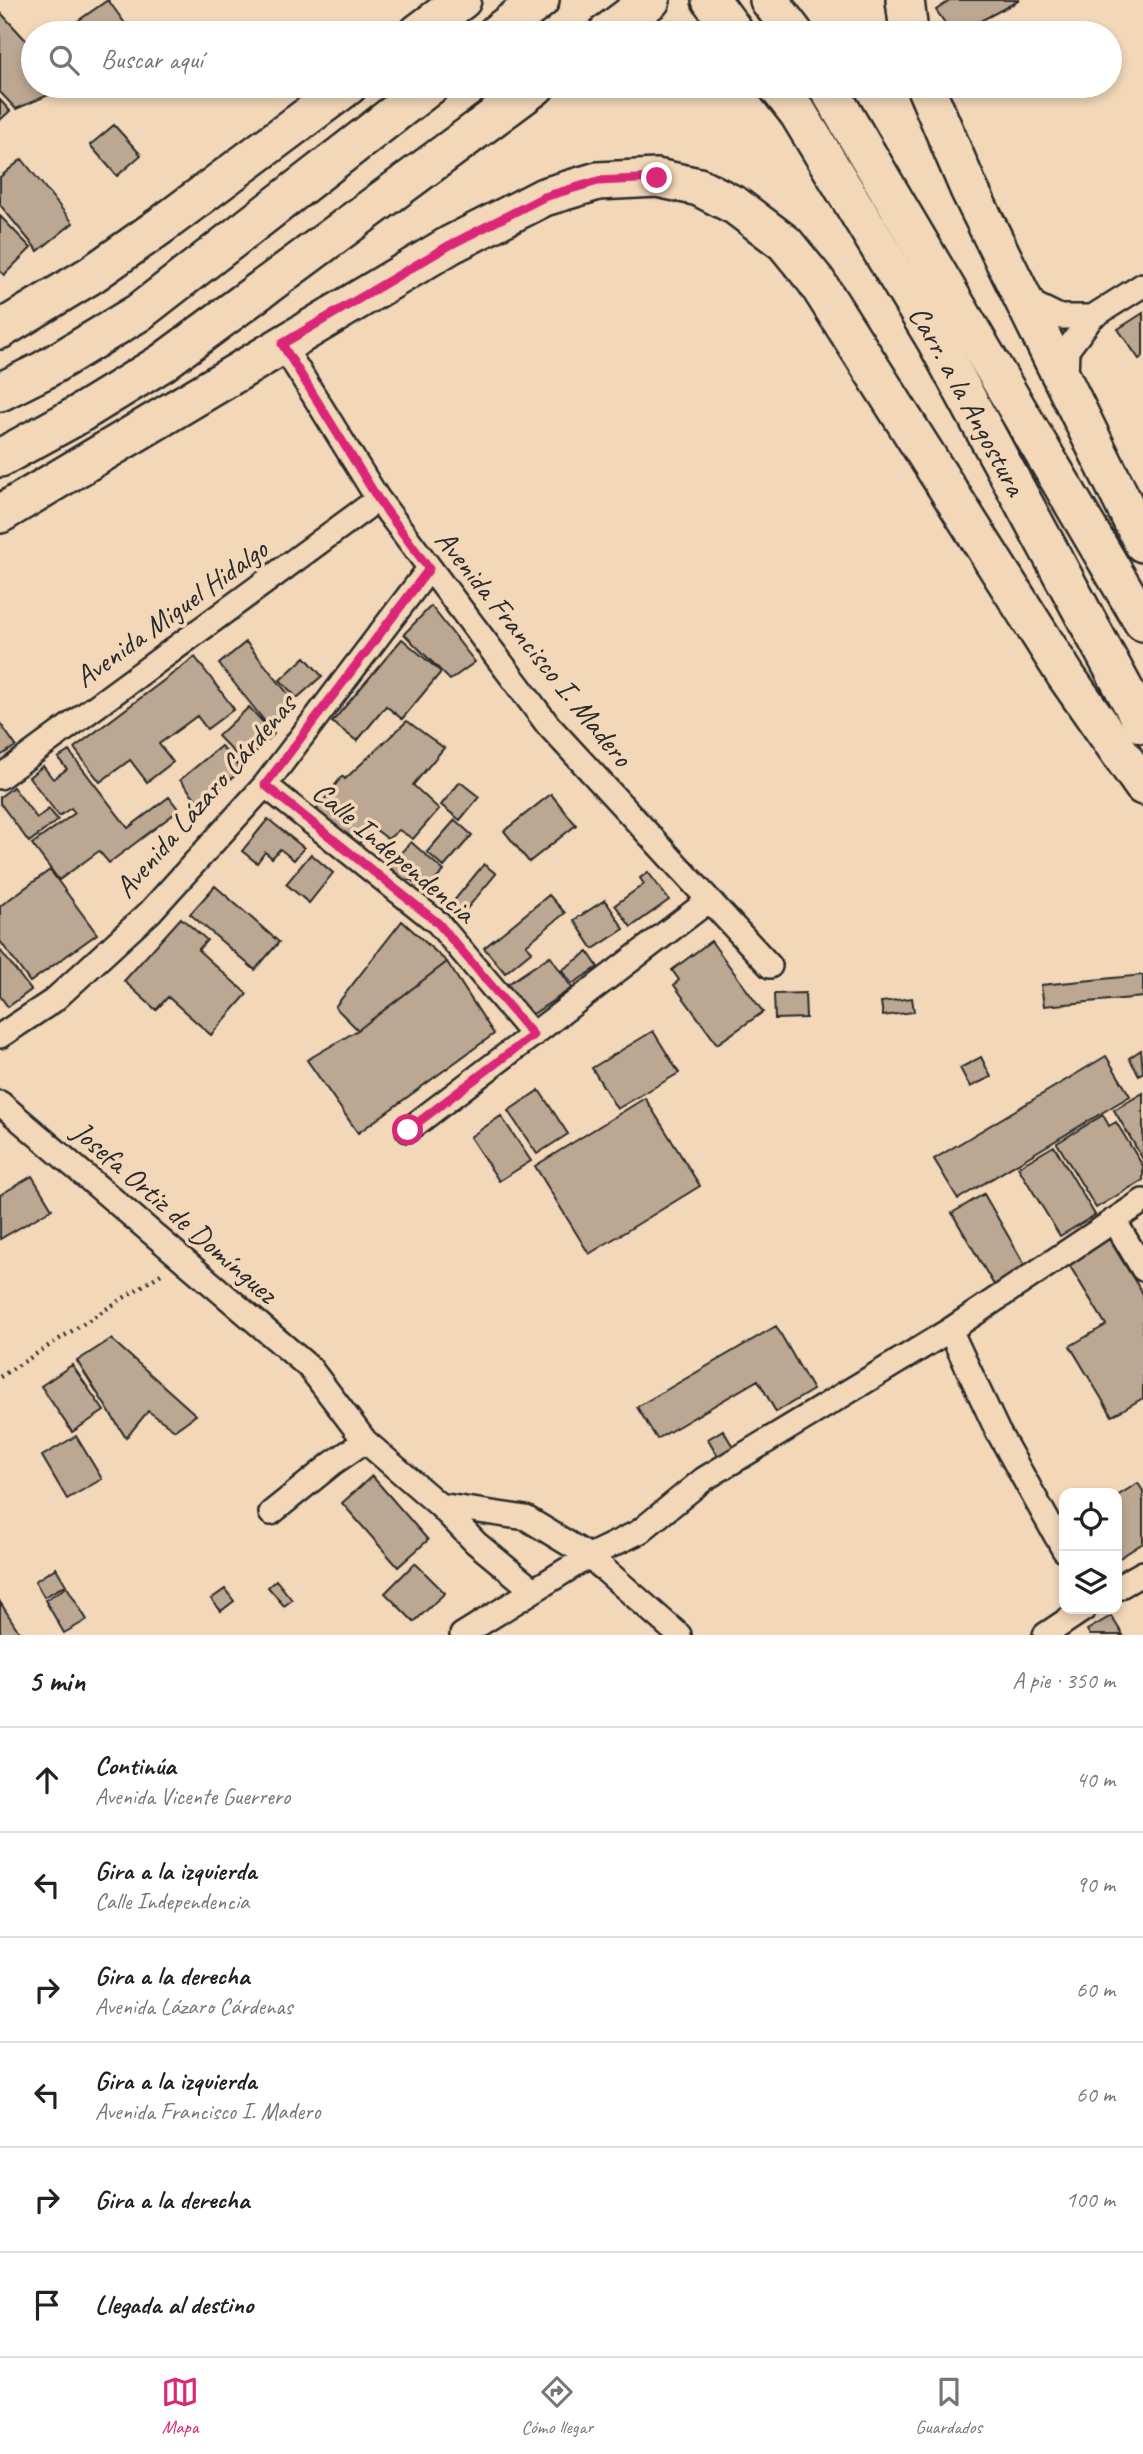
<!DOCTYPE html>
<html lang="es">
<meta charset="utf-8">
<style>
:root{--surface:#fff;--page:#f6f6f6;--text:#222;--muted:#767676;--line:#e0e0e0;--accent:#db2777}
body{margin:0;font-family:Caveat,sans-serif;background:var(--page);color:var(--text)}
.controls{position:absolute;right:21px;bottom:21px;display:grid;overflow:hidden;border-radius:14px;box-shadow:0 4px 10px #0003}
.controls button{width:63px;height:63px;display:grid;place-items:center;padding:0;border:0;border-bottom:2px solid var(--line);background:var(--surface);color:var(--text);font:35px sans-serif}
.stop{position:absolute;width:21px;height:21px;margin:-16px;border:5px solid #db2777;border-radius:50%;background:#fff}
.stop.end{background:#db2777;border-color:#fff;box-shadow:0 2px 7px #0008}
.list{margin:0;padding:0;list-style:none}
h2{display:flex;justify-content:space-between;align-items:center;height:91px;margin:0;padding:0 28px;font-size:30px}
h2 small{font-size:23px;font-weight:400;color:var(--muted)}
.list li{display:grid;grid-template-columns:46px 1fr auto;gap:21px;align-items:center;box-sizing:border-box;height:105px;padding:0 28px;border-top:2px solid var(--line)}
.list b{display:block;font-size:26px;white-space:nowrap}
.list p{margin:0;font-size:23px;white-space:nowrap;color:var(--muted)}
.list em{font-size:23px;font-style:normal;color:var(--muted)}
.icon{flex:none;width:38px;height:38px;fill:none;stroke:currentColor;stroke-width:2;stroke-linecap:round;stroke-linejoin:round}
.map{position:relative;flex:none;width:1143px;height:1635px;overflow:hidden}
.search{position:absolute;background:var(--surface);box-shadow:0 4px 10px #0003;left:21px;right:21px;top:21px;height:77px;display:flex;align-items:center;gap:18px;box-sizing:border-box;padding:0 24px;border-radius:38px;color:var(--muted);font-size:26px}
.sheet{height:721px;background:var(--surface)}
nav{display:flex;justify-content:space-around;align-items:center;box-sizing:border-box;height:98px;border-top:2px solid var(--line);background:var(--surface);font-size:19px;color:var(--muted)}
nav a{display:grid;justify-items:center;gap:4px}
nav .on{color:var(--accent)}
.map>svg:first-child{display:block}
.building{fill:#bba792;stroke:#2b2b2b;stroke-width:2}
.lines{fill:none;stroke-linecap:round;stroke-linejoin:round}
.street-casing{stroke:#2b2b2b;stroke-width:28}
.primary-casing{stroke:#2b2b2b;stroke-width:42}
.path{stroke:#2b2b2b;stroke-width:4.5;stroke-dasharray:2 5;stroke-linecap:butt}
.street{stroke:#f2d7b9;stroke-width:23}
.primary{stroke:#f2d7b9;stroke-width:37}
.route{stroke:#db2777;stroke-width:9}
.labels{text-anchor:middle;stroke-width:7;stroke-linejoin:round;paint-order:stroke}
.street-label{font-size:30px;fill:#2b2b2b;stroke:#f2d7b9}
</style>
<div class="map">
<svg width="1143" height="1635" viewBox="0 0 1143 1635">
<rect width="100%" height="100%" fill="#f2d7b9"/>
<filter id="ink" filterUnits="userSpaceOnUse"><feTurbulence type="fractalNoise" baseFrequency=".0143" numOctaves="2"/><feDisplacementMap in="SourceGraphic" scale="14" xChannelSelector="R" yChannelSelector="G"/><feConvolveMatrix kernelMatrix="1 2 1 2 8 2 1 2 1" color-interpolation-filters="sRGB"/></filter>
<g filter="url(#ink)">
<path class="building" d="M108 0 132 33H78L72 25Z
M951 0H1020L958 33H952L936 10Z
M0 12 33 48V86H69L16 109 0 92Z
M0 100 10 111 0 120Z
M114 125 141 155 117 176 90 145Z
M22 159 73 223 38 251 0 205V177Z
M0 216 31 248 4 275 0 271Z
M1143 313V356L1139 359 1118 329Z
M431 606 475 662 450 680 404 634Z
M402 639 441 672 402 719 386 706 357 741 332 722Z
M246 642 294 701 266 723 219 664Z
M195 657 234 709 207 729 197 716 159 744 173 762 147 782 130 760 100 782 74 748Z
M305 657 322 676 297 698 280 680Z
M249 707 274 734 244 763 218 736Z
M407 721 444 748 413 785 439 809 413 839 399 830 388 839 371 826 358 845 315 812 342 776 345 779Z
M0 723 16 746 0 756Z
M221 746 242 770 200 804 180 780Z
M69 751 128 828 169 797 179 810 109 863 99 851 59 880 32 844 75 813 71 808 59 816 29 777 43 766 53 779 67 769 58 758Z
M460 782 479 797 460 820 441 805Z
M13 787 37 818 49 809 58 820 29 842 0 803V797Z
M551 794 576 825 529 862 504 831Z
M268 819 304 848 294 860 280 849 272 858 265 852 257 863 242 851Z
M455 820 472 835 444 867 427 852Z
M411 842 444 871 424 892 410 879 404 886 386 869Z
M311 854 333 873 309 903 286 884Z
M484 864 496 874 460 917 448 908Z
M50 870 97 934 30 982 0 941V906Z
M648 872 669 900 631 927 615 905 644 884 640 878Z
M215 886 279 942 255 970 190 914Z
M549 895 565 913 526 945 532 951 505 973 484 948Z
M605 900 624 929 593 949 574 920Z
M181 918 207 940 198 950 247 994 211 1035 168 997 156 1010 124 981Z
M402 921 447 962 358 1030 335 1007Z
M711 941 763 1012 717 1044 674 985 679 980 672 970Z
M0 950 31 990 8 1007 0 996Z
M588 952 598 967 572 984 562 970Z
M550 956 572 988 530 1016 508 984Z
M447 962 494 1034 358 1133 307 1060 358 1030Z
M1143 975V997L1044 1006 1041 985Z
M805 993 806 1018 775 1019 774 994Z
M912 998 914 1012 883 1016 881 1002Z
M653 1031 679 1073 617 1109 592 1068Z
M1141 1050 1143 1072 1139 1075 1129 1058Z
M1106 1056 1130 1096 958 1199 934 1159Z
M981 1057 991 1077 970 1087 960 1068Z
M539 1090 568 1134 537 1154 508 1111Z
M1143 1093V1159L1114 1110Z
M645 1098 700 1186 589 1254 535 1166Z
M1103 1115 1109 1126 1116 1122 1143 1166V1180L1096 1208 1057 1143Z
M501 1116 531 1161 499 1181 470 1137Z
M1054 1146 1095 1215 1060 1236 1018 1167Z
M32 1176 52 1209 0 1239V1195Z
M984 1194 1026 1267 994 1285 952 1213Z
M1109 1239 1143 1294V1398L1112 1416 1070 1346 1106 1325 1068 1263Z
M776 1326 813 1390 776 1412 758 1380 657 1439 637 1407Z
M111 1339 196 1415 175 1430 148 1411 126 1438 77 1361Z
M72 1365 104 1411 72 1432 41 1386Z
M723 1430 733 1447 718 1456 708 1439Z
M76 1436 102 1479 67 1499 42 1456Z
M372 1476 428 1540 398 1567 342 1503Z
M1138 1483 1143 1491V1543L1118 1559 1117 1496Z
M415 1563 445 1593 414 1622 385 1593Z
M56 1568 66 1585 44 1597 35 1581Z
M276 1580 292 1600 284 1606 268 1587Z
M67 1587 87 1620 64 1633 45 1600Z
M225 1589 234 1601 221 1611 211 1599Z
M0 1602 21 1635H0Z
M1111 1616 1123 1635H1090L1087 1630Z"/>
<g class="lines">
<defs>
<path id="street" d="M1023 299 1060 317H1092L1143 285
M282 344 378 499 548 725 770 966
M1066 378 1067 350 1092 317
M0 777 378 499
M265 785 438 923 533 1035
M0 1036 53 1001 150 912 265 785 429 569
M0 1103 310 1368 365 1441 439 1505 526 1518 589 1556 679 1635
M408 1130 708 901
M1114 1220 1143 1269
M950 1330 997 1430 1064 1550
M439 1505 476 1543 533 1590
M271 1513 333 1463 365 1441
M1117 1588 1143 1573
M462 1635 589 1556 639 1532 704 1479 950 1330 1143 1201
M1045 1635 1084 1609"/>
<g id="primary">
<path d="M711 0 735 33"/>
<path d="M769 0 794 33"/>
<path d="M905 0 909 33"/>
<path d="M418 33 462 0"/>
<path d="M497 33 540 0"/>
<path d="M607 33 651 0"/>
<path id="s1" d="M777 86 798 113 936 341 1143 724"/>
<path d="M827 86 1143 622"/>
<path d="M925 86 969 189 1143 543"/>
<path d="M0 330 91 275 163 224 348 86"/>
<path d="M0 392 44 370 138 313 430 86"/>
<path d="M0 458 71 419 162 363 536 86"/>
<path d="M0 514 450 245 544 197 598 181 657 178 699 187 736 206 785 243 816 281 1066 676 1143 786"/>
</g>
</defs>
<use href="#street" class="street-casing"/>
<use href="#primary" class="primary-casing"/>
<path class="path" d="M0 1377 161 1274"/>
<use href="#street" class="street"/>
<use href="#primary" class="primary"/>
</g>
</g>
<g class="lines" filter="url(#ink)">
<path class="route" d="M408 1130 533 1035 438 923 265 785 429 569 378 499 282 344 450 245 544 197 598 181 657 178"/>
</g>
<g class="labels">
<g class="street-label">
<text dy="10" stroke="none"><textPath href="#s1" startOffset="368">Carr. a la Angostura</textPath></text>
<text transform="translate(171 613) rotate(-36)" y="10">Avenida Miguel Hidalgo</text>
<text transform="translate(534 648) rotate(51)" y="10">Avenida Francisco I. Madero</text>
<text transform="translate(205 796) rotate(-49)" y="10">Avenida Lázaro Cárdenas</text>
<text transform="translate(394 852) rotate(40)" y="10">Calle Independencia</text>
<text transform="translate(175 1212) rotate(41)" y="10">Josefa Ortiz de Domínguez</text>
</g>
</g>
</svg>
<div class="controls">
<button><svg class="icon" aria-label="locate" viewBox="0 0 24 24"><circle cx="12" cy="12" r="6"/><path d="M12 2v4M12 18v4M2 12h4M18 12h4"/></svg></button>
<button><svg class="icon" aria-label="layers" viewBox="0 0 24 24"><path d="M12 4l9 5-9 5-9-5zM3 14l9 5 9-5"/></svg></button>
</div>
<div class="stop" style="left:408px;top:1130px"></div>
<div class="stop end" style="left:657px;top:178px"></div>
<div class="search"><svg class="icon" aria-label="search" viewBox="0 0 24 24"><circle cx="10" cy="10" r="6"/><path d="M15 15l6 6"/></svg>Buscar aquí</div>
</div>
<section class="sheet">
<h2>5 min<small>A pie · 350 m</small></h2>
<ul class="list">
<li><svg class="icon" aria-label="ahead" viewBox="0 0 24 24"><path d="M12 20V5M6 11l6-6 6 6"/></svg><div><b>Continúa</b><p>Avenida Vicente Guerrero</p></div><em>40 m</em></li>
<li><svg class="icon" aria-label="left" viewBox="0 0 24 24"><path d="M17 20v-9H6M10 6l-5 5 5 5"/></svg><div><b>Gira a la izquierda</b><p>Calle Independencia</p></div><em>90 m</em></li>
<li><svg class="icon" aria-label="right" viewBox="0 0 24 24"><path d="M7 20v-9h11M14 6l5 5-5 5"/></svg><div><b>Gira a la derecha</b><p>Avenida Lázaro Cárdenas</p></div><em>60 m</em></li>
<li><svg class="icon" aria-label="left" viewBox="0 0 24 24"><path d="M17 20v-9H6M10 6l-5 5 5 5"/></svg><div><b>Gira a la izquierda</b><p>Avenida Francisco I. Madero</p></div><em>60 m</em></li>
<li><svg class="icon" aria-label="right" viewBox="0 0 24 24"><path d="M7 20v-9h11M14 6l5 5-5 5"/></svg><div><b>Gira a la derecha</b></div><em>100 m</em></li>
<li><svg class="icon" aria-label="arrive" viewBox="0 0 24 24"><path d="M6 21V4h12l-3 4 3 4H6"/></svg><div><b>Llegada al destino</b></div></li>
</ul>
</section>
<nav>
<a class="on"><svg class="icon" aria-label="map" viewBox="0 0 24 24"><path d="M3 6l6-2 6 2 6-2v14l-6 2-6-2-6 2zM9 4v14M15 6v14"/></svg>Mapa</a>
<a><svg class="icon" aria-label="directions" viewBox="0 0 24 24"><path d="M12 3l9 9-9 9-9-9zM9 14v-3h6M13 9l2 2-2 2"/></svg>Cómo llegar</a>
<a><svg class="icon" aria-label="saved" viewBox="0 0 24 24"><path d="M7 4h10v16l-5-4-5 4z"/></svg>Guardados</a>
</nav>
